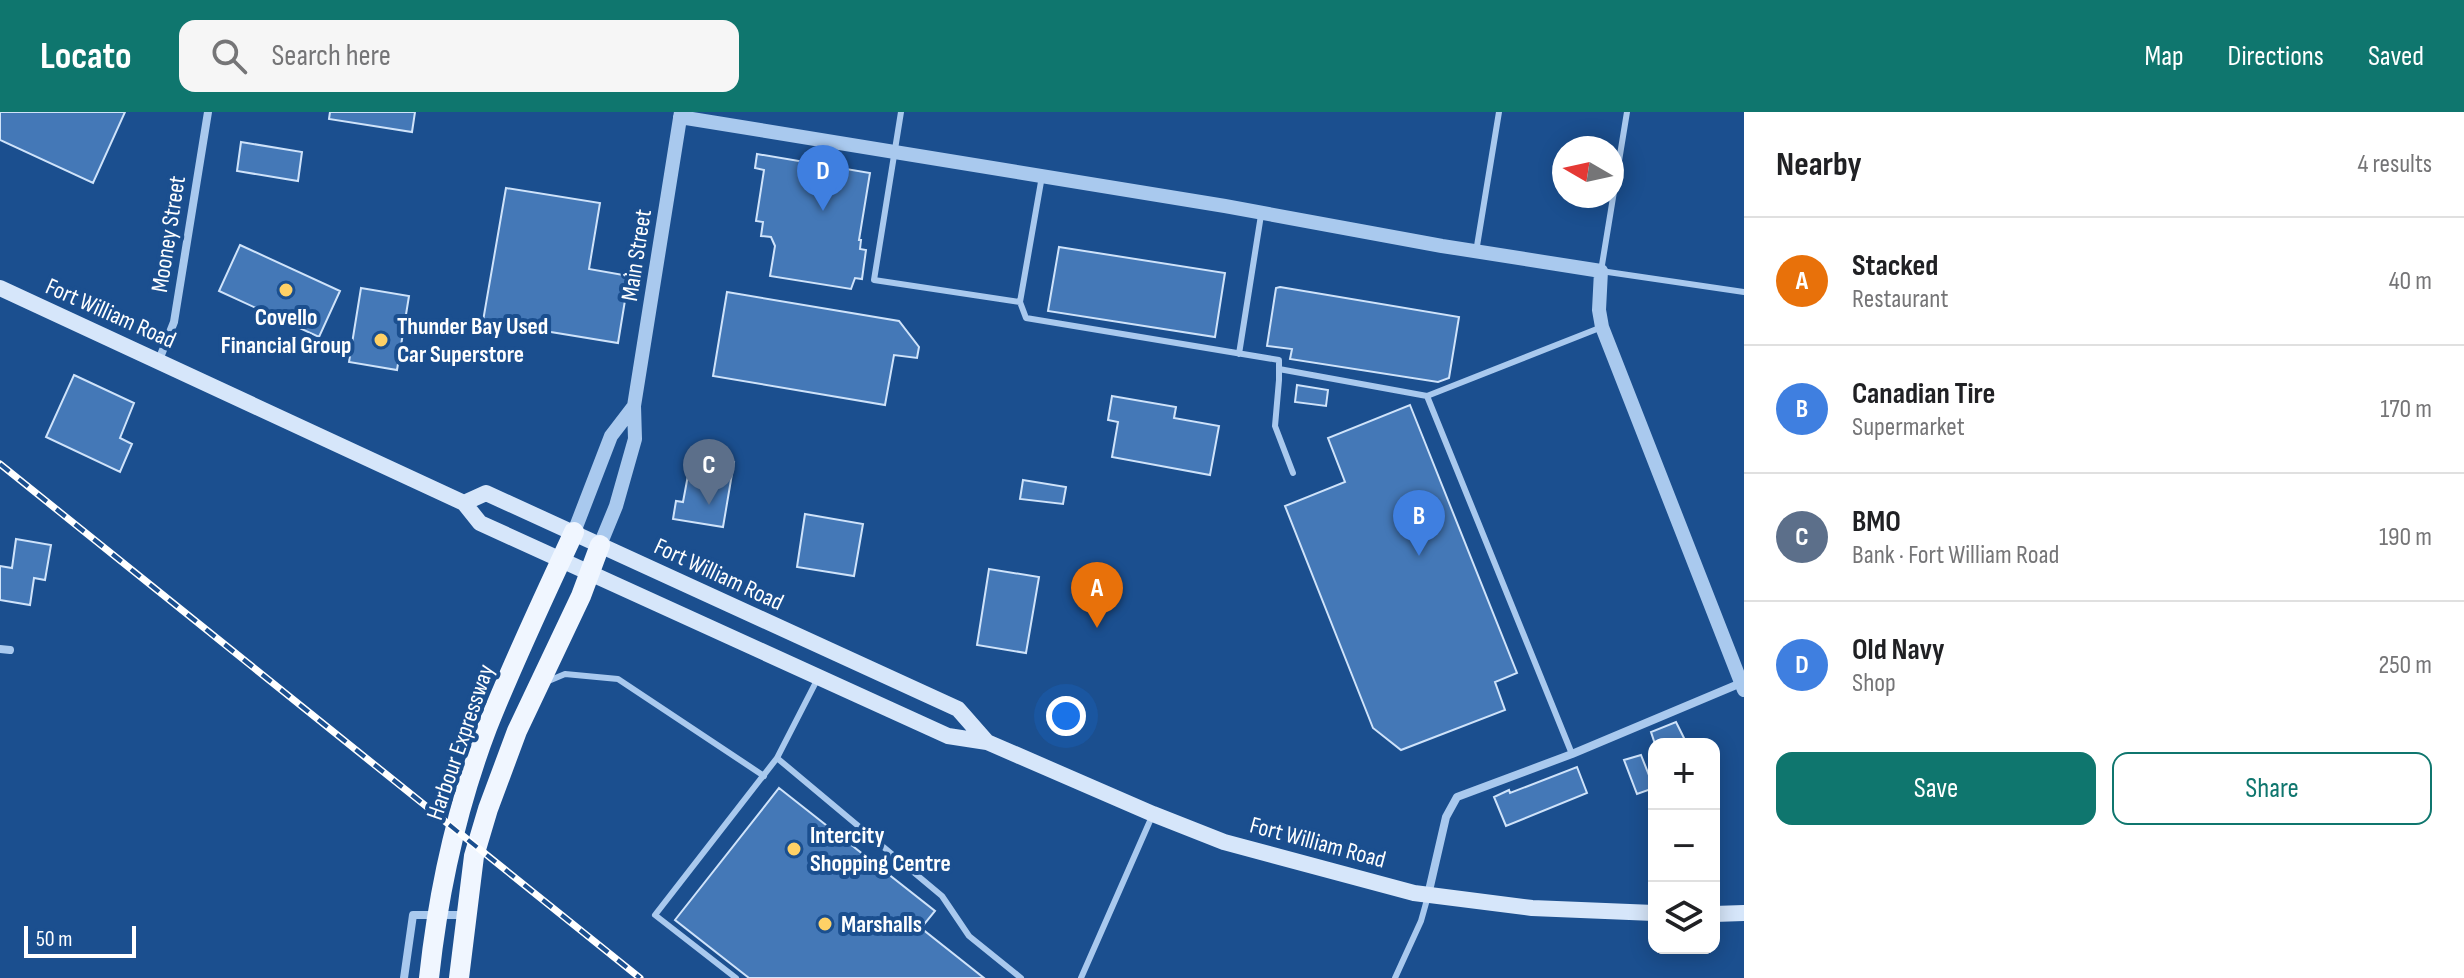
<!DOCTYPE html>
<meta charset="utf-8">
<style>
:root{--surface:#fff;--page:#f6f6f6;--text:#202124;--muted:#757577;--line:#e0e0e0;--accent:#0f766e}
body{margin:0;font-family:"Sofia Sans Condensed",sans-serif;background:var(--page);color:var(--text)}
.controls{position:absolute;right:24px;bottom:24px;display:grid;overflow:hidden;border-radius:16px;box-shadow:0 4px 20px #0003}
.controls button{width:72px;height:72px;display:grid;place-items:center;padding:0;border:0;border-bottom:2px solid var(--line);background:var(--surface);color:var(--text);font:40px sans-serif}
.compass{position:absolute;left:1552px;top:24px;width:72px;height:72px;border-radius:50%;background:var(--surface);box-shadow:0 4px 20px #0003;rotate:279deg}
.scale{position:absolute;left:24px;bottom:20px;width:112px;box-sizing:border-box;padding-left:8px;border:4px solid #fff;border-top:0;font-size:22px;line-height:28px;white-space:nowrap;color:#fff;-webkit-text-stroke:6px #1b4f8f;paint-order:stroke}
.you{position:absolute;left:1066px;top:604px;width:28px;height:28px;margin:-20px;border:6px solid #fff;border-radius:50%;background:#1a73e8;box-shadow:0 0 0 12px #1a73e833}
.badge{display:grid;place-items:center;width:52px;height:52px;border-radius:50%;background:var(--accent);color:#fff;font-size:26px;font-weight:700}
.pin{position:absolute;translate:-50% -66px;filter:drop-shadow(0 2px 4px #0008)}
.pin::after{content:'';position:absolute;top:42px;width:28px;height:24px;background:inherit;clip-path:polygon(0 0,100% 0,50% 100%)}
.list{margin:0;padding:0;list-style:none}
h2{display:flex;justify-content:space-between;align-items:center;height:104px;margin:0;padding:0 32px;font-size:34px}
h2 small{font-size:26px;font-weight:400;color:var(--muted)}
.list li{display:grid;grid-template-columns:52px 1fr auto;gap:24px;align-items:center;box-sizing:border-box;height:128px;padding:0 32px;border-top:2px solid var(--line)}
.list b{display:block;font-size:30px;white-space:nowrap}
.list p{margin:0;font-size:26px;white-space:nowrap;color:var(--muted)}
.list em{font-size:26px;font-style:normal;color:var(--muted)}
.actions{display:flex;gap:16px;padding:24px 32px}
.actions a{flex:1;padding:18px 0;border:2px solid var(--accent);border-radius:16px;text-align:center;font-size:28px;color:var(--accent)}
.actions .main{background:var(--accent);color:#fff}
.icon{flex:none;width:44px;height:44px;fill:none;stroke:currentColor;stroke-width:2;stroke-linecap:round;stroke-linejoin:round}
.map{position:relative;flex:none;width:1744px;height:866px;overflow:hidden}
header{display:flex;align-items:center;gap:48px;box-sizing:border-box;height:112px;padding:0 40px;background:var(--accent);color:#fff}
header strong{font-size:38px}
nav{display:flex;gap:44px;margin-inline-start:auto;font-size:28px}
.search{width:560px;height:72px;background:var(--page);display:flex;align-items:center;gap:20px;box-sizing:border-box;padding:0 28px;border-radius:16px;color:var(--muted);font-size:30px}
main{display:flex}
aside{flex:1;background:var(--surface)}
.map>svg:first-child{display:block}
.building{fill:#4478b7;stroke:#cfe3fa;stroke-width:2}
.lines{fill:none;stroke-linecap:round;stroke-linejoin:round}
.service{stroke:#a9c9ee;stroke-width:6}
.minor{stroke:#a9c9ee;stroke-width:8}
.tertiary{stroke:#a9c9ee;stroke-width:14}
.secondary{stroke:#d6e6fa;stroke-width:16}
.primary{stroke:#f0f6ff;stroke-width:20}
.rail-casing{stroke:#fff;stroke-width:7}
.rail{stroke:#1b4f8f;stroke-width:4;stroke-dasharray:12;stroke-linecap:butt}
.poi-dot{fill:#ffd166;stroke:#1b4f8f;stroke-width:3}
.labels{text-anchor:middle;stroke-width:8;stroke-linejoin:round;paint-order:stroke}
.street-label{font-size:24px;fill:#fff;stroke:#1b4f8f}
.poi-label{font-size:24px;font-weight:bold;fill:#fff;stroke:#1b4f8f;text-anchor:start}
</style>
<header>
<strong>Locato</strong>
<div class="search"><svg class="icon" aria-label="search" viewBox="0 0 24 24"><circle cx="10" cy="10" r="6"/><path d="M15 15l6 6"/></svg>Search here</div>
<nav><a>Map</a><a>Directions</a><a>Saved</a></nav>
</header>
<main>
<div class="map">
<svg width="1744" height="866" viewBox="0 0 1744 866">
<rect width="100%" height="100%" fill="#1b4f8f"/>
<path class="building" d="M0 0H125L93 71 0 28Z
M330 0H415L412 20 329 7Z
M241 30 302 40 298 69 237 59Z
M757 42 870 61 859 128H861L860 137 866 138 862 167 855 166 851 177 770 164 775 134 771 125 761 124 763 110 756 109 764 58 755 56Z
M506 76 600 91 589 157 629 164 618 231 483 209Z
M240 133 340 179 319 225 219 179Z
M1059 135 1225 161 1215 225 1048 199Z
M1280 175 1459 205 1449 266 1438 270 1290 247 1292 237 1267 234 1276 176Z
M361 176 409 184 397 258 349 250Z
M727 180 899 209 919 235 917 246 894 243 885 293 713 264Z
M74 263 134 291 120 326 132 332 120 360 46 325Z
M1297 273 1328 278 1326 294 1295 290Z
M1112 284 1176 295 1174 306 1219 314 1210 363 1112 345 1118 310 1108 308Z
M1410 293 1517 561 1495 570 1505 598 1401 638 1373 616 1285 394 1345 370 1328 326Z
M692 342 734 350 723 415 673 407 676 389 683 390Z
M1023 368 1066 375 1063 392 1020 387Z
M805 402 863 412 854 464 797 455Z
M16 427 51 433 45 468 34 466 30 493 0 488V454L12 456Z
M989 457 1039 465 1026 541 977 533Z
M1676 610 1687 632H1655L1651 620Z
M1641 643 1654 676 1637 682 1624 648Z
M1577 655 1587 681 1506 714 1494 685 1509 678 1510 681Z
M779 676 935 799 921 816 984 866H749L675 808Z"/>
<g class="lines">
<path class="service" d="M901 0 874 168 1020 190
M1627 0 1601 159 1744 180
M1042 64 1020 190 1026 206 1279 248V268L1275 314 1293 361
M1476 140 1499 0
M1239 242 1261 103
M1279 257 1427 284
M546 570 565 562 618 567 764 664
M1572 642 1427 284 1602 215
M777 646 942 784 969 824 1021 866
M736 866 655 803 777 646 817 568
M1081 866 1153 702
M1395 866 1421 809 1428 784"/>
<path class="minor" d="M159 248 174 210 208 0
M0 537 10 538
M1428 783 1446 705 1457 685 1572 642 1741 571
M404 866 413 803H465"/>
<path class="tertiary" d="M680 5 1225 94 1442 134 1601 159 1599 198 1602 215 1744 578
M574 420 611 324 634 294
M600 433 616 394 635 327 634 294 681 0"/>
<path class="secondary" d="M0 176 464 391 480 411 948 624 987 630 1153 702 1224 730 1414 781 1532 796 1654 801
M464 391 486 381 958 597 987 630
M1714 802 1744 801"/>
<path class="primary" d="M429 866C438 782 457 695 487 616 513 550 544 485 574 420
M459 866 474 744 488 697 517 619 581 484 600 433"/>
<defs>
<path id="rail" d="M0 352 640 866"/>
</defs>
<use href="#rail" class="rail-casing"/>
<use href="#rail" class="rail"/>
</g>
<g class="poi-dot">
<circle cx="286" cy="178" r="8"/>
<circle cx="381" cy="228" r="8"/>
<circle cx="794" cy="737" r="8"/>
<circle cx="825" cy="812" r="8"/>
</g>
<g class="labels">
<g class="street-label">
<text transform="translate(168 122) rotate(-81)" y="8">Mooney Street</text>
<text transform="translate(636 143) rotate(-81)" y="8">Main Street</text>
<text transform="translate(111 201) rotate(24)" y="8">Fort William Road</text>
<text transform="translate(719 462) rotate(25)" y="8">Fort William Road</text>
<text transform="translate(460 630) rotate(-71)" y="8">Harbour Expressway</text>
<text transform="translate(1318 730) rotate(15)" y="8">Fort William Road</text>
</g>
<g class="poi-label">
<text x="286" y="213" text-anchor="middle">Covello<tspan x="286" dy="28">Financial Group</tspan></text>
<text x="397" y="222">Thunder Bay Used<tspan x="397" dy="28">Car Superstore</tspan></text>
<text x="810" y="731">Intercity<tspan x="810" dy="28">Shopping Centre</tspan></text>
<text x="841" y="820">Marshalls</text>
</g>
</g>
</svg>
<div class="controls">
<button>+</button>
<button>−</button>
<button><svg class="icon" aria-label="layers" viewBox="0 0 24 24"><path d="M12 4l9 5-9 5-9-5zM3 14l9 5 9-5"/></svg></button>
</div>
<svg class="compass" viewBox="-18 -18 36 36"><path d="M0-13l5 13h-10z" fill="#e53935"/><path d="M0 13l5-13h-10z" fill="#757577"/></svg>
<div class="scale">50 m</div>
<div class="you"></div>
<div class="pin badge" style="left:1097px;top:516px;background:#e8710a">A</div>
<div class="pin badge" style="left:1419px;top:444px;background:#3f7fe0">B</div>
<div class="pin badge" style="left:709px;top:393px;background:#5c6f8a">C</div>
<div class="pin badge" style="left:823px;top:99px;background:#3f7fe0">D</div>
</div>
<aside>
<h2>Nearby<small>4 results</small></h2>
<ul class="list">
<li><span class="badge" style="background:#e8710a">A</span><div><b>Stacked</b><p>Restaurant</p></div><em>40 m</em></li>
<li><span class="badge" style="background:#3f7fe0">B</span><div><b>Canadian Tire</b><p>Supermarket</p></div><em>170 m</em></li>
<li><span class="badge" style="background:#5c6f8a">C</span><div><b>BMO</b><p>Bank · Fort William Road</p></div><em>190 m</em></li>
<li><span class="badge" style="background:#3f7fe0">D</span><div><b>Old Navy</b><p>Shop</p></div><em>250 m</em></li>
</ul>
<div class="actions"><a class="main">Save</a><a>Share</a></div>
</aside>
</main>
